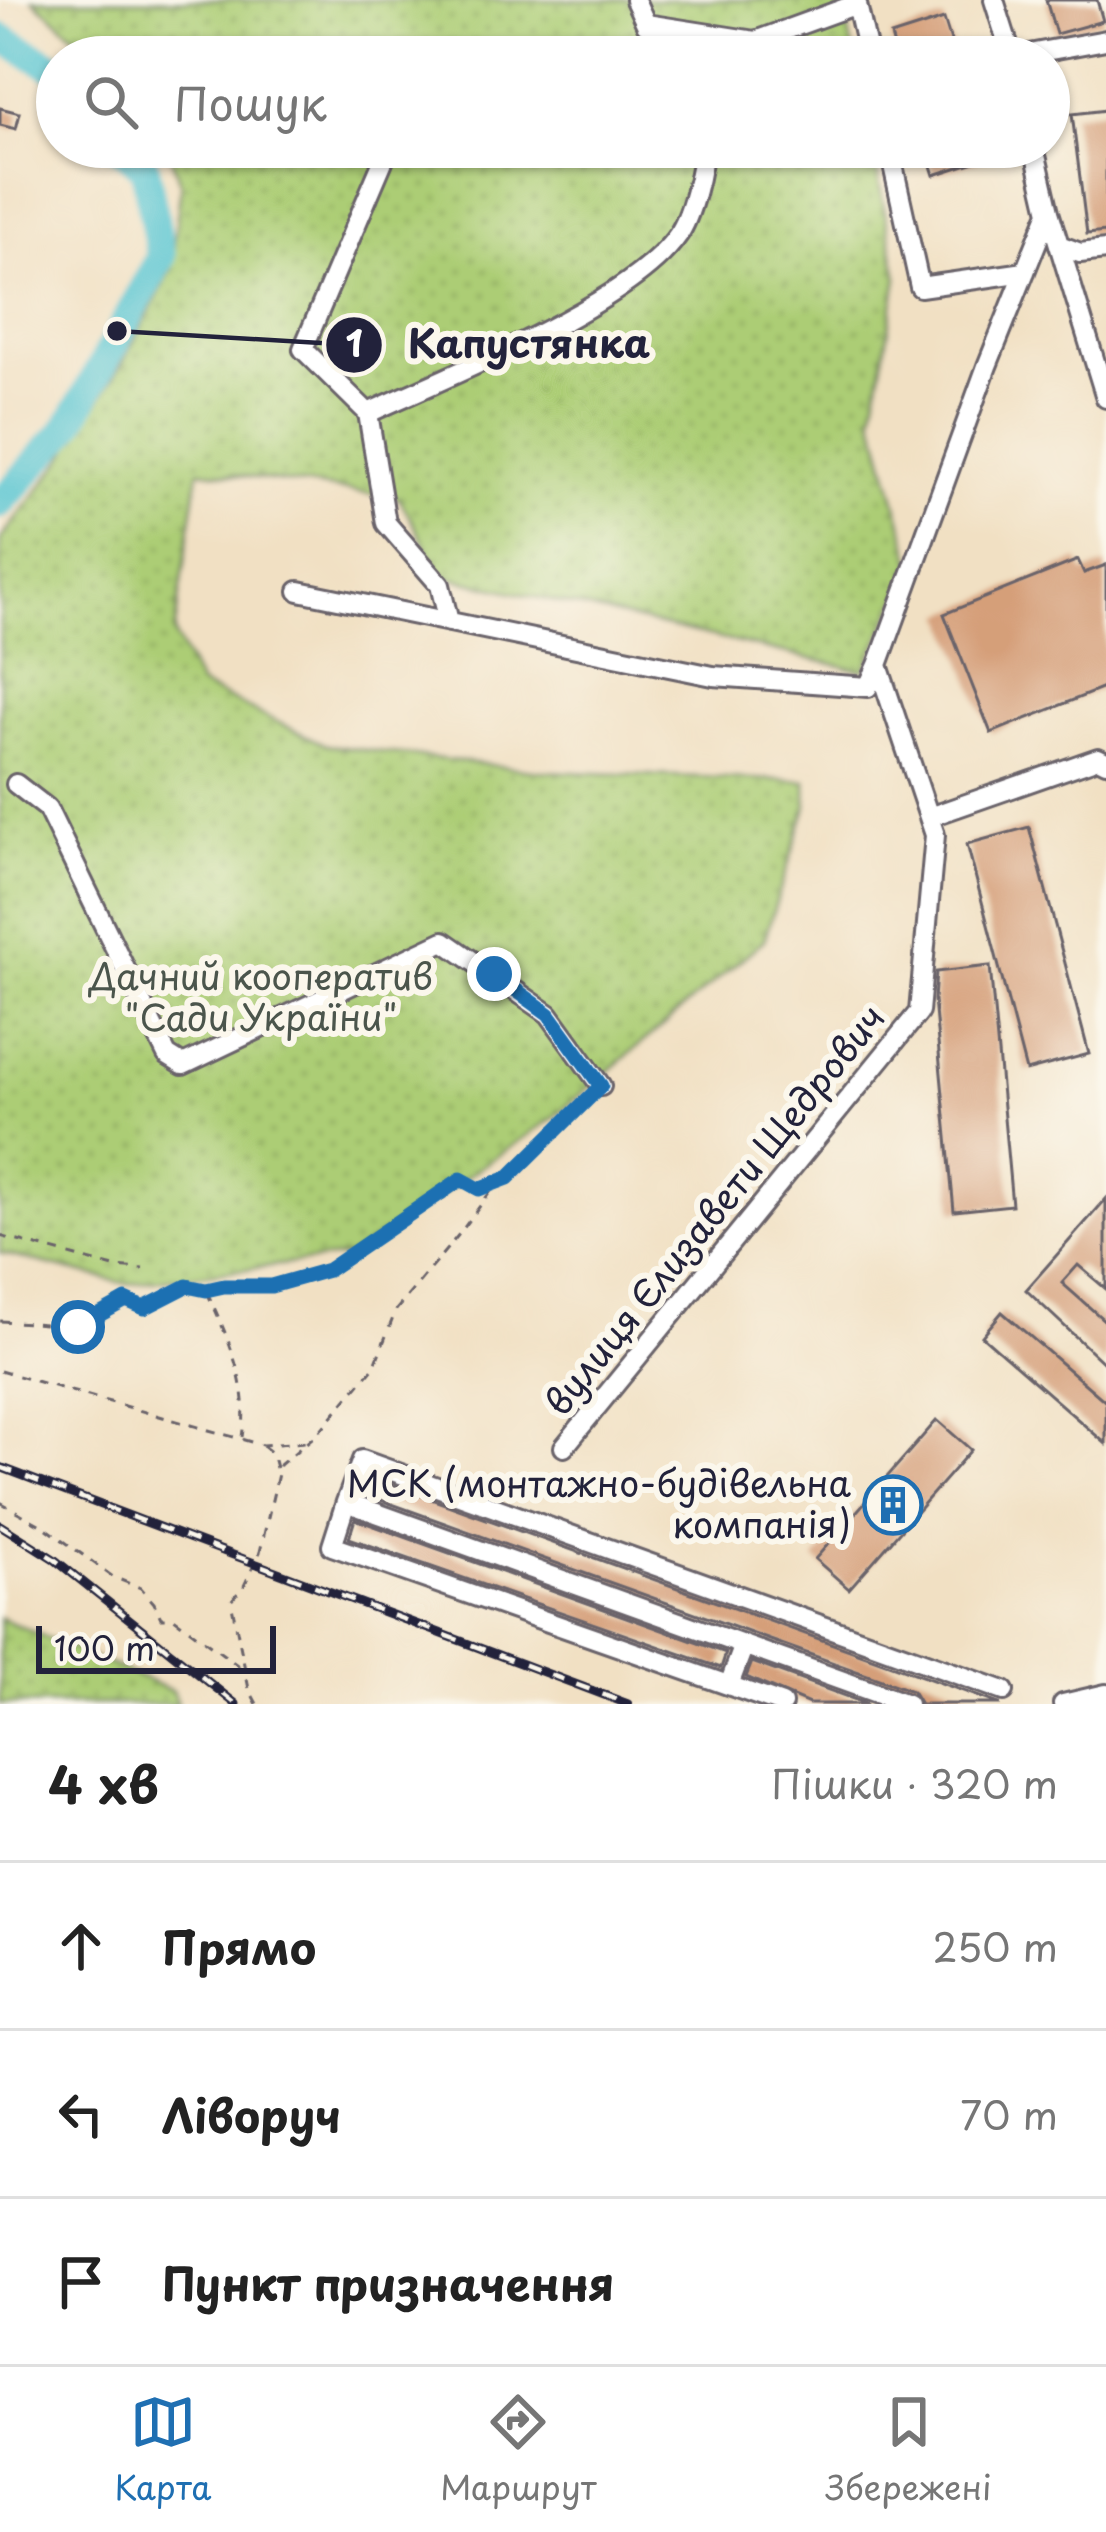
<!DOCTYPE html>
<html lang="uk">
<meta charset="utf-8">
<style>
:root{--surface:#fff;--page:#f2f2f2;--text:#222;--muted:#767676;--line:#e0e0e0;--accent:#1f6fb2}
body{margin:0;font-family:"Playpen Sans",sans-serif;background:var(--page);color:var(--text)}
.scale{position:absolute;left:36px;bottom:30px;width:240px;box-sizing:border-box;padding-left:12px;border:6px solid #22223b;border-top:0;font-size:33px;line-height:42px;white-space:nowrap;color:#22223b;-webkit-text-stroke:9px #fbf7ec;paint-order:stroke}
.stop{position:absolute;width:36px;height:36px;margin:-27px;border:9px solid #1f6fb2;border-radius:50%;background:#fff}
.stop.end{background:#1f6fb2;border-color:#fff;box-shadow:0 3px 12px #0008}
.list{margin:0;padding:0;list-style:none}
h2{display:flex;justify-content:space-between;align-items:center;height:156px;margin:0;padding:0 48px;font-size:51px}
h2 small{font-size:39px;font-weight:400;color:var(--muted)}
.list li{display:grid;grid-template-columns:78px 1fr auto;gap:36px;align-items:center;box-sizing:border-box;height:168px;padding:0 48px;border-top:3px solid var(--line)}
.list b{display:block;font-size:45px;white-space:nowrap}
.list em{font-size:39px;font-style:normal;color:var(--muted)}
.icon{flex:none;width:66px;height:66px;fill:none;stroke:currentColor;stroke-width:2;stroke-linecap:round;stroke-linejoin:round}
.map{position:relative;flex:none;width:1106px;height:1704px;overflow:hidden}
.search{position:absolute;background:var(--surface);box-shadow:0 3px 9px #0004;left:36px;right:36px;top:36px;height:132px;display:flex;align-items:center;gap:30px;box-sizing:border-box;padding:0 42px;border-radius:66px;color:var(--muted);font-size:45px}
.sheet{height:660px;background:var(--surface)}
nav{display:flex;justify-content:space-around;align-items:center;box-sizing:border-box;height:168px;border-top:3px solid var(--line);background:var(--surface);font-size:33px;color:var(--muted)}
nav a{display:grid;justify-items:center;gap:6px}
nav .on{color:var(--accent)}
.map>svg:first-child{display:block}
.green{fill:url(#green-dots);stroke:#677858;stroke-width:3}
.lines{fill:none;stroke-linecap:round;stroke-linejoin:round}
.river{stroke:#57c4d0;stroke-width:30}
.building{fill:#d59f79}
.minor-casing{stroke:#6a646b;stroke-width:24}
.path{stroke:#6a646b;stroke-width:3;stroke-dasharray:9 9;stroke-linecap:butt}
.minor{stroke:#fff;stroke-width:18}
.rail-casing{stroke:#22223b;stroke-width:9}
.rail{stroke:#fbf7ec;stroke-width:4.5;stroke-dasharray:14;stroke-linecap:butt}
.route{stroke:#1f6fb2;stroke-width:15}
.labels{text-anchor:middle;stroke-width:12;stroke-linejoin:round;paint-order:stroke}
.park-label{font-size:36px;fill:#4b554c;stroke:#fbf7ec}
.street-label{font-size:36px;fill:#22223b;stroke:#fbf7ec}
.poi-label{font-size:36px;fill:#22223b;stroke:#fbf7ec;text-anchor:end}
.leader{fill:none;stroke:#22223b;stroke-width:4.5}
.callout-dot{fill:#22223b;stroke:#fbf7ec;stroke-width:4.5}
.mark-label{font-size:36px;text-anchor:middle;font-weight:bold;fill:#fff}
.callout-label{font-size:39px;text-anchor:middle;font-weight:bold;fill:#22223b;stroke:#fbf7ec;stroke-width:12;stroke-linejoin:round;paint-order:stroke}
</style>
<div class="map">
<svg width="1106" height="1704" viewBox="0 0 1106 1704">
<defs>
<pattern id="green-dots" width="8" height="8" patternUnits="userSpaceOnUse" patternTransform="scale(3)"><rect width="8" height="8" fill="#accd75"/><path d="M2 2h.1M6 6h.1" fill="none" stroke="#94b066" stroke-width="1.8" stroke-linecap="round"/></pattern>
</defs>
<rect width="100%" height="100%" fill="#fbf7ec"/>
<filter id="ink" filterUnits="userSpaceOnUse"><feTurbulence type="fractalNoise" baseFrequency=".00833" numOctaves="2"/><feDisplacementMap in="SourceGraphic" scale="24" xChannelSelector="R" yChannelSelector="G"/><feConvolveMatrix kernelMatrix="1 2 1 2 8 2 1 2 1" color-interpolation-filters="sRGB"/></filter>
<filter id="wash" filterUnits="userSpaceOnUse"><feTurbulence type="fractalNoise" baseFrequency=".004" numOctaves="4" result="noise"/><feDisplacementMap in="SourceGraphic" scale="48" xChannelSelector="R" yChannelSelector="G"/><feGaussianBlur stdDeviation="2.7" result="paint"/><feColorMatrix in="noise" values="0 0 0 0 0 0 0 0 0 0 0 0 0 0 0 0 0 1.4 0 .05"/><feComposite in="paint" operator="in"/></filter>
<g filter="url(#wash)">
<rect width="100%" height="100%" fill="#f1e0c3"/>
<path class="green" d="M33 0H843L854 57H101Z
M167 147H872L898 278 873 416 914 566 864 671 442 576 399 498 199 470 174 634 199 685 326 745 540 771 806 781 807 806 764 940 553 1118 350 1256 127 1284 0 1253V540L60 463 123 362 170 272 181 185Z
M0 1618 172 1691 177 1704H0Z"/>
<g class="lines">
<path class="river" d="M0 37 57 69
M0 503 69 426 161 257 145 168 120 147"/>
</g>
<g id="blocks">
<path class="building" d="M1046 0H1097L1103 21 1056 34Z
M944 19 956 57H897L891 36Z
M0 108 20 113 16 129 0 125Z
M1106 110V232L1087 234 1072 114Z
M925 147H984L987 158 934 175Z
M1078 560 1084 573 1106 565V687L991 733 944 614Z
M1029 827 1089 1054 1026 1071 967 844Z
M990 966 1012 1205 954 1211 934 1000 936 972Z
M1106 1199V1289L1078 1265 1062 1283 1106 1322V1365L1026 1290Z
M1002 1312 1106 1402V1444L982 1336Z
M937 1420 971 1450 849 1589 815 1559Z
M370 1477 999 1704H1001H920L912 1691 364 1494Z
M355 1519 726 1653 721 1668 349 1538Z
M752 1662 867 1704H809L746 1677Z"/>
</g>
</g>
<g filter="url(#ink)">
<use href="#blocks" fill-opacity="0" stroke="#6a646b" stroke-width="3"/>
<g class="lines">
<defs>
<path id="minor" d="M635 0 646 24 755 41 857 4
M856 0 869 57
M994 0 1012 57
M1012 57 1106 40
M889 147 920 287 1025 272
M1034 147 1049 212 1106 398
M1059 245 1080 253 1106 250
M368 413 303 349 389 147
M299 591 713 676 868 687 878 665
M449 622 440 585 386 523 368 413C448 376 630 305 678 235 691 217 703 169 703 147
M16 784 47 808 167 1055 183 1065 444 941 549 1014 601 1086
M929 817 1098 758 1106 762
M564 1447 919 1012 935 835 878 665 987 366 1049 212
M346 1502 332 1546 782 1704
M729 1685 744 1645
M907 1704 346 1502 362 1460 1004 1691
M1063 1704 1106 1694"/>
</defs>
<use href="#minor" class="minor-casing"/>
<path class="path" d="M0 1236 114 1267 143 1269
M207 1292C228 1337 250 1386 242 1437
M0 1321 78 1326 126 1300 144 1308 187 1286 206 1290 224 1286H271L328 1270 461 1179 479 1189 508 1178 587 1100
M0 1371 262 1445 306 1442
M263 1446 272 1453 276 1468
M0 1502 46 1528 113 1577 141 1588 154 1603 161 1618H174L244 1670
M257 1704 249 1689 231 1601 244 1586 260 1552 280 1465 318 1433 374 1367 396 1310 460 1233 496 1184"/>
<use href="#minor" class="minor"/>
<defs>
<path id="rail" d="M0 1467 628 1704
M0 1525 54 1559 236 1704"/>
</defs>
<use href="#rail" class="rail-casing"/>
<use href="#rail" class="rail"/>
</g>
</g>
<g class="lines" filter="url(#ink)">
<path class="route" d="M78 1327 126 1300 144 1308 187 1286 206 1290 224 1286H271L328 1270 461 1179 479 1189 508 1178 601 1086 549 1014 494 974"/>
</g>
<defs>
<symbol id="building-ring" viewBox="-11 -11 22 22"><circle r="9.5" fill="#fbf7ec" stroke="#1f6fb2" stroke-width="1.5"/><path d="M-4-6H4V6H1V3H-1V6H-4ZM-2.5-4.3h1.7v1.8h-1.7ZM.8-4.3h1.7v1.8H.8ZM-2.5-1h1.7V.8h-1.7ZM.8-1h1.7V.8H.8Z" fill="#1f6fb2"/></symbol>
</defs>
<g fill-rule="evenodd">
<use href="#building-ring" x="860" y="1472" width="66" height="66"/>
</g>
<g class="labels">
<g class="park-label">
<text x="261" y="990">Дачний кооператив<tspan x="261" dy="41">"Сади України"</tspan></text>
</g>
<g class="street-label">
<text transform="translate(715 1210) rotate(-51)" y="13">вулиця Єлизавети Щедрович</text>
</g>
<g class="poi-label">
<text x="851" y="1497">МСК (монтажно-будівельна<tspan x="851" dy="41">компанія)</tspan></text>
</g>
</g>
<path class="leader" d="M117 331L354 345"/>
<g class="callout-dot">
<circle cx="117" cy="331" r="12"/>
<circle cx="354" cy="345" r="30"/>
</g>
<g class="mark-label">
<text x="354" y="357">1</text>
</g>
<g class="callout-label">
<text x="529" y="358">Капустянка</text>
</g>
</svg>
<div class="scale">100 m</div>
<div class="stop" style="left:78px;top:1327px"></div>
<div class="stop end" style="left:494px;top:974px"></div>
<div class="search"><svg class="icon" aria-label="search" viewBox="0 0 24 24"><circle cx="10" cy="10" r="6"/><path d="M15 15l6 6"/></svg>Пошук</div>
</div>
<section class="sheet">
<h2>4 хв<small>Пішки · 320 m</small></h2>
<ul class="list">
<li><svg class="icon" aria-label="ahead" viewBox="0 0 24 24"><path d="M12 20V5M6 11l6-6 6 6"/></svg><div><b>Прямо</b></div><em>250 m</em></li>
<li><svg class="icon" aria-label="left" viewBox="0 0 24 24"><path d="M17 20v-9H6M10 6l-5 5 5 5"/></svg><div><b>Ліворуч</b></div><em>70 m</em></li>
<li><svg class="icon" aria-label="arrive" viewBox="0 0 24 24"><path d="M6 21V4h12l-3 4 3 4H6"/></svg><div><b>Пункт призначення</b></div></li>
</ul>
</section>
<nav>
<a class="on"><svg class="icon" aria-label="map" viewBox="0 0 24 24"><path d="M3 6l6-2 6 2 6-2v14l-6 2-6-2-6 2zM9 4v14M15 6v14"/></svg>Карта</a>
<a><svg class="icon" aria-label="directions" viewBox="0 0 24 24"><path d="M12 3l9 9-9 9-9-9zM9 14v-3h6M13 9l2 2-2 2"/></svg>Маршрут</a>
<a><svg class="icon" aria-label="saved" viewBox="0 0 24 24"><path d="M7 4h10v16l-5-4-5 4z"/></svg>Збережені</a>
</nav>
